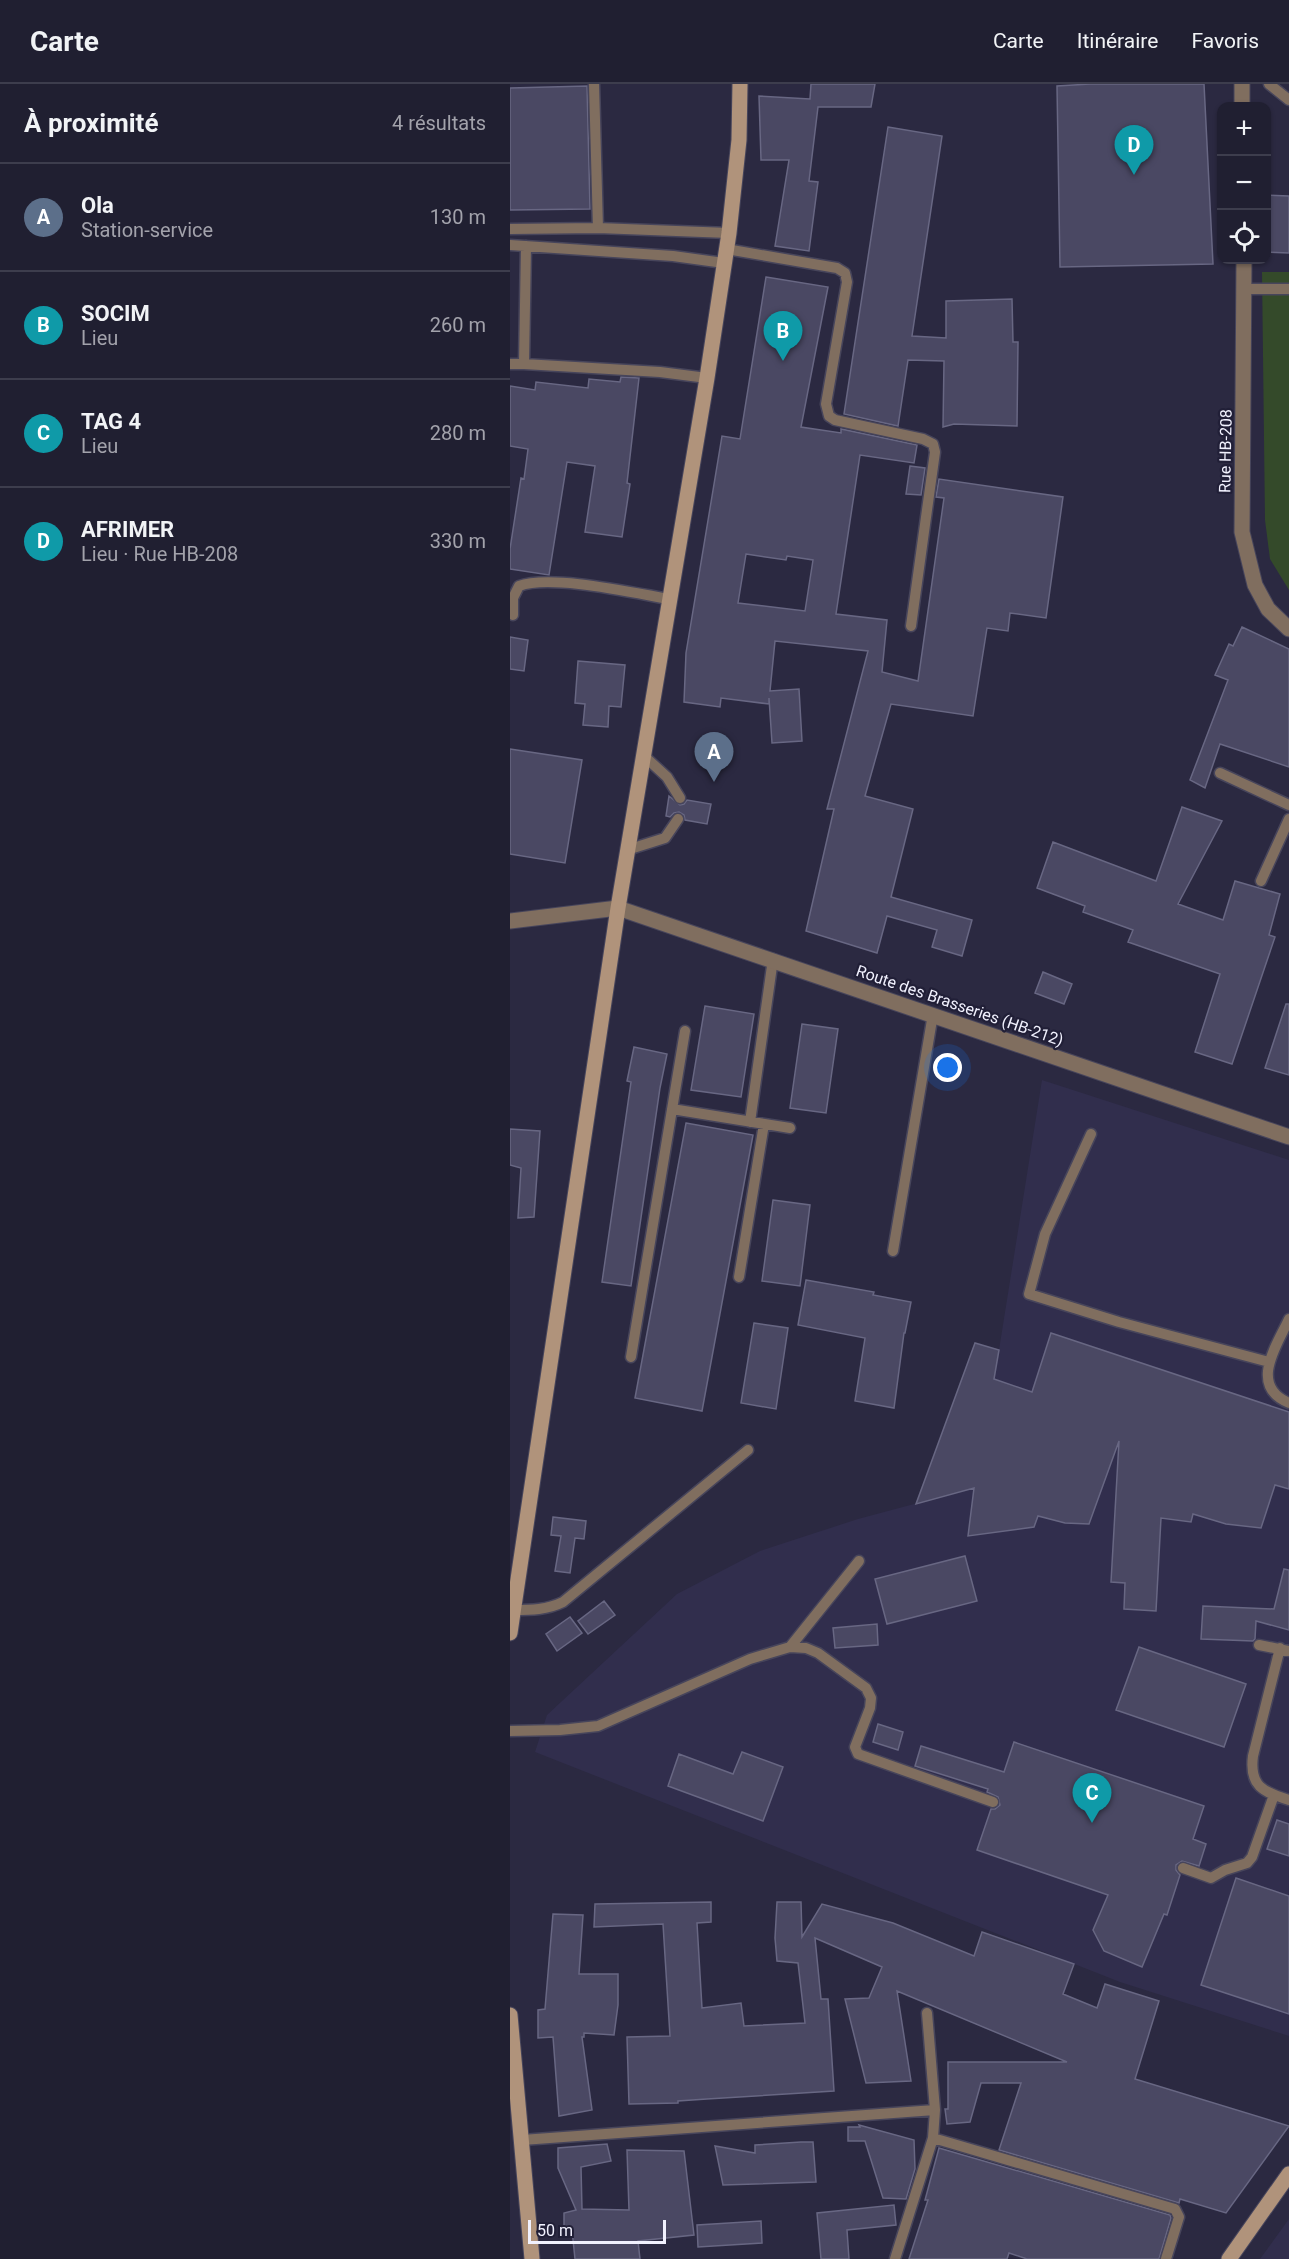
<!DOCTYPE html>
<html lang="fr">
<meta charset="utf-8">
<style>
:root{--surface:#201f31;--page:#282739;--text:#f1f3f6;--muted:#a2a2ab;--line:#3d3d4d;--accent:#bda9f5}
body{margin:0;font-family:Roboto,sans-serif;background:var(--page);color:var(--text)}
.controls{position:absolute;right:18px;top:18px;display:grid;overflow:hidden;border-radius:12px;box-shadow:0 2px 4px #0004}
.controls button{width:54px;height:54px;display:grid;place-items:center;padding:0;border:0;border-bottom:2px solid var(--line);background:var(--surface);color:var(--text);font:30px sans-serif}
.scale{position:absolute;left:18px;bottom:15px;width:138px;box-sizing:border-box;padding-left:6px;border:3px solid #f1f1fe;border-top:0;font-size:16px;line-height:21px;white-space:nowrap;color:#f1f1fe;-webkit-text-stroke:4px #211f37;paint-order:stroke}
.you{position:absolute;left:438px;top:984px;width:21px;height:21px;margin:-15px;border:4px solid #fff;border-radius:50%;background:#1a73e8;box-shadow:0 0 0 9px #1a73e833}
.badge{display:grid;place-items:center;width:39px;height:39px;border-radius:50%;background:var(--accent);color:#fff;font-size:20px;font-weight:700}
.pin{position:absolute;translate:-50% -50px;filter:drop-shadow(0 2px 3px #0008)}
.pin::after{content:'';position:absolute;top:32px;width:21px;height:18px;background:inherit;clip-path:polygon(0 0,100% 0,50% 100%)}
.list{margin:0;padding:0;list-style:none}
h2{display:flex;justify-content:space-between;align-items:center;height:78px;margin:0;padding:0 24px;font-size:26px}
h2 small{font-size:20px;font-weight:400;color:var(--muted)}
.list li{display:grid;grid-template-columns:39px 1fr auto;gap:18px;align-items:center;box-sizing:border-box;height:108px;padding:0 24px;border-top:2px solid var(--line)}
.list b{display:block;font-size:22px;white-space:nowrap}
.list p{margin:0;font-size:20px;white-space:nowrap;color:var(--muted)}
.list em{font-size:20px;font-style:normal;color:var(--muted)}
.icon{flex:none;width:33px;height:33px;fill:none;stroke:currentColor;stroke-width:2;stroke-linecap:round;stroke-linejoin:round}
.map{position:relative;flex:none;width:779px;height:2175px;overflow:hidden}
header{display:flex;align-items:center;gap:36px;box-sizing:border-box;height:84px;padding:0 30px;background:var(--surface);border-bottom:2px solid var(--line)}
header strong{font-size:28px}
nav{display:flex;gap:33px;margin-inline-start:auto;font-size:21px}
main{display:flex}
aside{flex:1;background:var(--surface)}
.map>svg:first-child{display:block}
.built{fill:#312e4d}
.green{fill:#344a2a}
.building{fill:#4a4863;stroke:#686783;stroke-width:1.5;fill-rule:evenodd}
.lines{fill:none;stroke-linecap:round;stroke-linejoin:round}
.lane-casing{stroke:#47455b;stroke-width:13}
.street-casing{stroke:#47455b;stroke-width:17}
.secondary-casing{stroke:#47455b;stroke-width:17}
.lane{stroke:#806e5f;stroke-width:10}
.street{stroke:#806e5f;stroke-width:15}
.secondary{stroke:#b0937b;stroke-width:15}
.labels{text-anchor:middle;stroke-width:4.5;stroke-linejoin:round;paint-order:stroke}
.street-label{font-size:16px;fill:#f1f1fe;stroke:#211f37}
</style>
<header>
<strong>Carte</strong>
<nav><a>Carte</a><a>Itinéraire</a><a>Favoris</a></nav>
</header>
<main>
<aside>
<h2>À proximité<small>4 résultats</small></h2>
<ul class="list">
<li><span class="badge" style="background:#5c6f8a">A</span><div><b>Ola</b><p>Station-service</p></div><em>130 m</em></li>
<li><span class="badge" style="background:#0f9aa8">B</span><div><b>SOCIM</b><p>Lieu</p></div><em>260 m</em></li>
<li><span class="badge" style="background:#0f9aa8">C</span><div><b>TAG 4</b><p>Lieu</p></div><em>280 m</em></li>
<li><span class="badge" style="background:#0f9aa8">D</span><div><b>AFRIMER</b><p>Lieu · Rue HB-208</p></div><em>330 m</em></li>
</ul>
</aside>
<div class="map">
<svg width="779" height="2175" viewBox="0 0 779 2175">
<rect width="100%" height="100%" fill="#2b2941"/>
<path class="built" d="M532 996 779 1076V1952L610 1898 25 1668 37 1631 167 1510 250 1467 348 1435 464 1404 489 1266Z
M779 2135V2175H750Z"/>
<path class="green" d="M752 188H779V506L760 475 755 436Z"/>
<path class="building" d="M301 0H365L361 23H308L299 97 308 98 299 167 265 162 279 76H251L249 12 300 15Z
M580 0H694L703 180 550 183 547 2Z
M77 2 80 125 0 126V4Z
M378 43 432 52 402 252 436 254V217L502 215 503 258H508L507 342 444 340 433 343 434 277 398 276 388 342 334 330Z
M756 111 779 112V169L756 168Z
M256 193 318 203 291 343 331 349V345L407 361 404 379 350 371 326 530 377 536 372 588 408 597 434 414 426 413 429 395 553 413 536 534 500 529 498 547 477 544 463 632 381 620 355 712 403 725 381 813 462 836 452 872 422 863 427 846 377 832 367 869 296 847 324 725H317L358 567 265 557 260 607 289 605 292 657 262 659 259 614V620L211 614 210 623 174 618 176 569 212 352 230 355ZM236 470 276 476 277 472 303 476 295 527 228 519Z
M111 293 129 294 117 399 120 400 112 453 75 448 85 382 57 378 39 491 0 485V465L11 394 14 395 18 365 0 362V302L25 306 26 298 78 304 79 295 110 298Z
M400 382 415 384 411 411 396 410Z
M732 543 779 565V683L710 660 695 704 680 696 718 596 705 591 719 560 723 562Z
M0 553 18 556 14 587 0 585Z
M68 577 115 581 111 623 99 622 98 643 73 641 75 620 65 619Z
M0 665 72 676 55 779 0 770Z
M159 712 170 721 174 720 177 716 201 720 197 740 175 736 174 731 169 728 164 729 160 733 156 732Z
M672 723 712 737 668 820 713 836 725 797 770 810 759 851 765 853 722 980 685 968 710 890 618 858 623 846 573 828 575 822 527 804 543 758 646 797Z
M533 888 562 900 554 920 525 909Z
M776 920H779V991L755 984Z
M195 922 244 930 231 1013 181 1006Z
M292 940 328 945 316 1029 280 1024Z
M124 963 157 970 150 1004 121 1202 92 1198 121 998 117 997Z
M176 1039 243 1051 192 1327 125 1314Z
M0 1045 30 1047 24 1133 8 1134 11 1084 0 1081Z
M263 1116 300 1121 290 1202 252 1197Z
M296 1196 364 1208 363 1211 401 1218 395 1249H394L384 1324 345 1317 355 1254 288 1241Z
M244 1239 278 1244 266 1325 231 1319Z
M541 1249 779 1328V1405L765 1401 751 1444 716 1440 683 1430 681 1438 651 1434 646 1527 614 1525 615 1499 601 1498 609 1357 579 1440 555 1439 528 1432 524 1443 458 1452 464 1404 406 1420 465 1259 489 1266 484 1295 522 1308Z
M43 1433 76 1437 74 1455 65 1454 60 1489 45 1487 51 1452 41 1451Z
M455 1472 467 1517 377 1540 365 1495Z
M774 1485 779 1486V1546L746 1537 745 1555 743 1557 691 1555 693 1522 764 1525Z
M94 1517 105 1531 78 1550 68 1537Z
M60 1533 72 1549 47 1567 36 1550Z
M367 1540 368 1561 325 1564 323 1544Z
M629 1563 736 1600 714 1663 606 1626Z
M368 1640 393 1648 388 1666 363 1658Z
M504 1658 694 1722 683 1755 696 1760 689 1782 672 1777 666 1781V1786L670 1791 657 1831 654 1830 632 1883 594 1867 583 1846 598 1811 467 1766 481 1725H485L490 1721 488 1713 477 1708 478 1705 405 1682 411 1662 494 1688Z
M232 1668 273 1683 253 1737 158 1702 169 1670 223 1690Z
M767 1736 779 1740V1772L757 1765Z
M726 1794 779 1812V1930L691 1901Z
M201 1818V1838L187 1839 192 1924 231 1919 234 1942 295 1939 288 1879 267 1877 265 1854 267 1818H291L292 1853 312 1820 383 1839 464 1872 472 1848 564 1880 553 1910 587 1924 595 1900 649 1917 625 1995 779 2042 716 2129 670 2115 669 2119 489 2066 511 1999H471L460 2038 437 2040 435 2025H438V1978H557L387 1907 401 1997 356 1999 335 1915 359 1914 372 1883 305 1854 311 1915H318L324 2007 197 2015 168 2017V2019L119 2020 117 1953 160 1952 153 1840 84 1843 85 1820Z
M43 1830 73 1831 69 1890H108V1921L104 1951 74 1949V1953H72L82 2026 49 2032 43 1953 28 1954V1926L35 1925Z
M349 2041 404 2056 405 2085 396 2115 373 2114 355 2057H338V2043H350Z
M291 2058H303L306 2098 213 2101 205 2062 245 2069V2061Z
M97 2060 101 2077 71 2083 72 2125 119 2126 117 2066 174 2067 184 2151 128 2157 130 2175H65L62 2146H54V2129L66 2126 48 2084V2064Z
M429 2064 660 2131 661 2134 649 2175H517L499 2169 497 2175H399L418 2116H415Z
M384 2121 386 2141 337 2146 339 2175H311L307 2129Z
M251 2137 252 2159 188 2163 187 2141Z"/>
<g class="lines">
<defs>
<path id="lane" d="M84 0 88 144
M759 0 779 16
M0 145 88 144 219 149
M0 161 163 172 214 179
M16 162 14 280 150 288 197 294
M216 165 327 184 335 189 337 198 316 320 319 332 325 336 413 355 423 360 425 368 401 542
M734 205H779
M0 280H14
M3 531V514L9 502C40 490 124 509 159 515
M133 671 157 693 170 714
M710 689 779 721
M117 766 155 754 168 735
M751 797 779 735
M162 1025 280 1044
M240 1038 263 875
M581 1050 535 1150 519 1210 609 1238 759 1278
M383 1167 423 930
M229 1193 254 1040
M779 1235C767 1261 738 1302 779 1319
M121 1273 175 947
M3 1526C21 1526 37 1526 53 1518L238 1366
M749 1561 779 1567
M280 1563 349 1477
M770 1564 743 1672C739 1702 753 1708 779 1716
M0 1647 50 1646 88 1642 240 1575 280 1563 296 1564 308 1569 356 1604 361 1614 360 1624 345 1663 348 1670 483 1718
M673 1784 701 1794 715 1786 737 1779 742 1773 764 1711
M423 2054 665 2125 669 2133 656 2175
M12 2056 425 2026
M385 2175 423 2054 425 2026 417 1929"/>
<path id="street" d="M732 0V22
M734 176 732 448 745 501 758 525 779 545
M0 837 108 824 779 1053"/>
<path id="secondary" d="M0 1549 108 824 197 294 219 149 229 56 230 0
M0 1931 22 2175
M719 2175 779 2090"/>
</defs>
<use href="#lane" class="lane-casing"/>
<use href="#street" class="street-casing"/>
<use href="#secondary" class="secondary-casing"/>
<use href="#lane" class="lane"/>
<use href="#street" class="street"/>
<use href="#secondary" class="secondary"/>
</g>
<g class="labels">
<g class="street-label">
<text transform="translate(715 367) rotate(-89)" y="6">Rue HB-208</text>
<text transform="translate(450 921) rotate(19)" y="6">Route des Brasseries (HB-212)</text>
</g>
</g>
</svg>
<div class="controls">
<button>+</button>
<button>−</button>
<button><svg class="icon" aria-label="locate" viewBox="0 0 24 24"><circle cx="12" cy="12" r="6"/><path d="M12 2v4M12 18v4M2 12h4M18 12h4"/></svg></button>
</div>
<div class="scale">50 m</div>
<div class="you"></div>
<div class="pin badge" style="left:204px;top:698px;background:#5c6f8a">A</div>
<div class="pin badge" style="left:273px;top:277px;background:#0f9aa8">B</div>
<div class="pin badge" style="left:582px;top:1739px;background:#0f9aa8">C</div>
<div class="pin badge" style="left:624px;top:91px;background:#0f9aa8">D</div>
</div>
</main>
